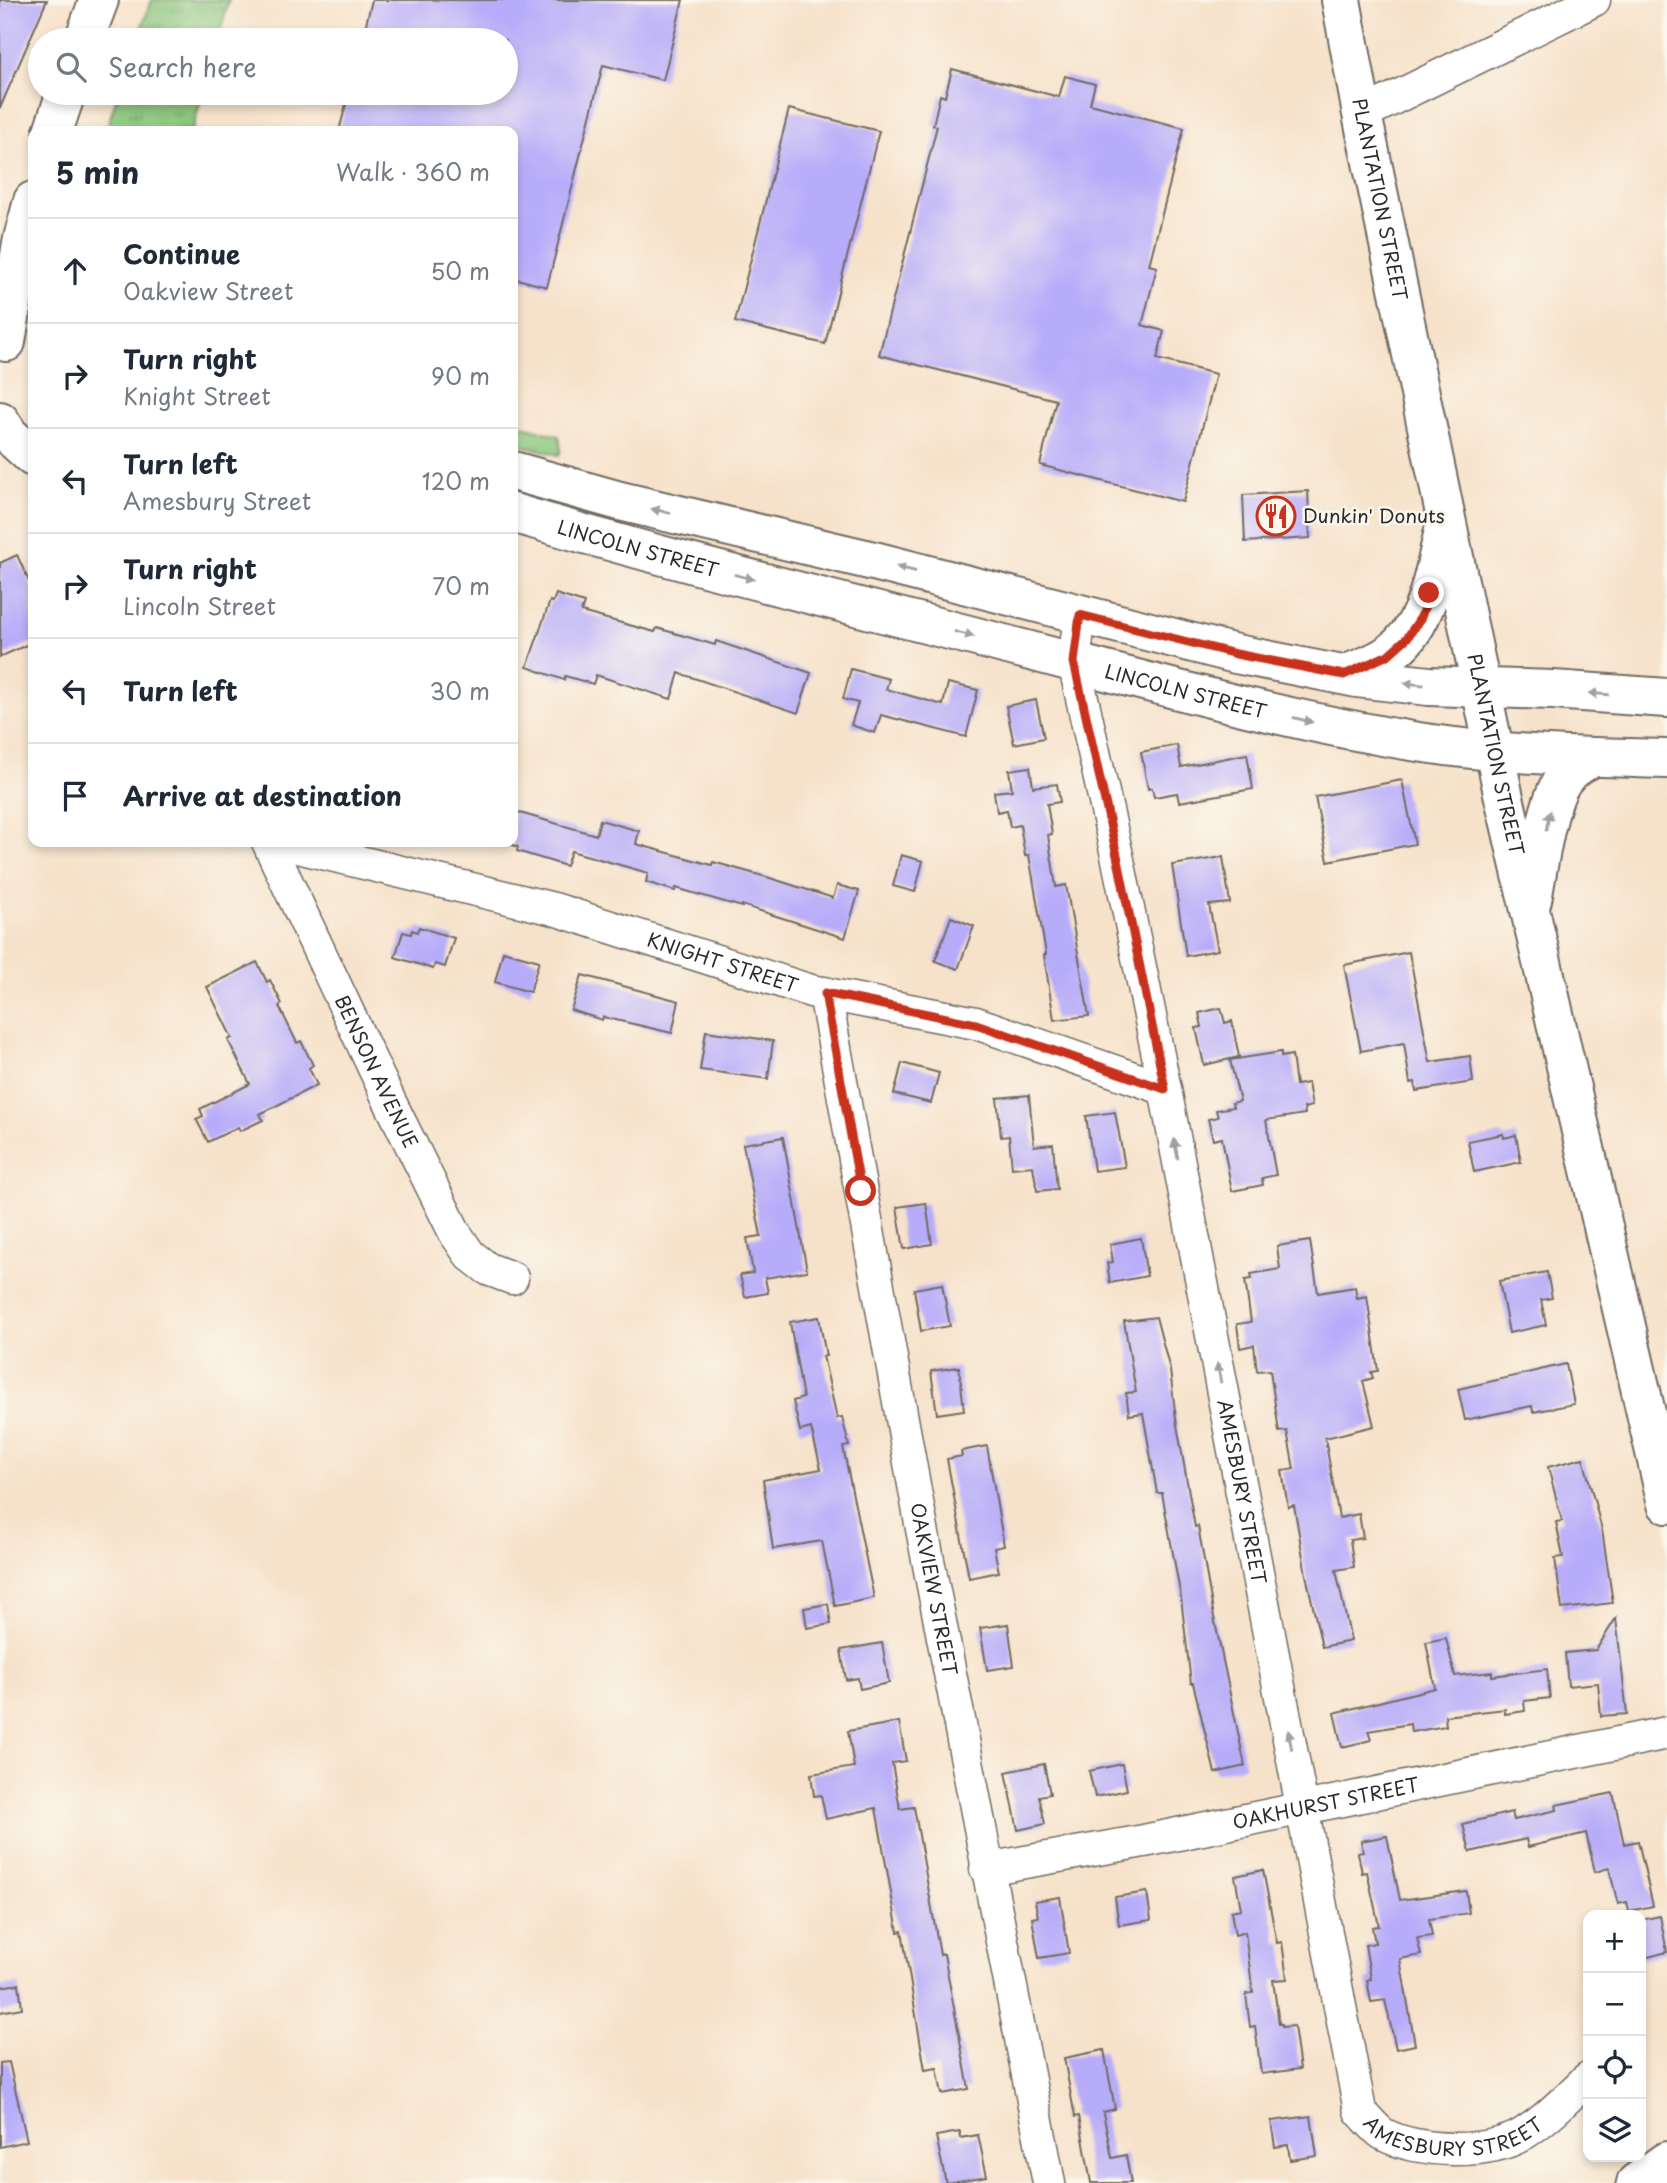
<!DOCTYPE html>
<meta charset="utf-8">
<style>
:root{--surface:#fff;--page:#f2f2f3;--text:#1f2937;--muted:#747a83;--line:#e0e1e3}
body{margin:0;font-family:"Playpen Sans",sans-serif;background:var(--page);color:var(--text)}
.controls{position:absolute;right:21px;bottom:21px;display:grid;overflow:hidden;border-radius:14px;box-shadow:0 4px 10px #0003}
.controls button{width:63px;height:63px;display:grid;place-items:center;padding:0;border:0;border-bottom:2px solid var(--line);background:var(--surface);color:var(--text);font:35px sans-serif}
.stop{position:absolute;width:21px;height:21px;margin:-16px;border:5px solid #c8321e;border-radius:50%;background:#fff}
.stop.end{background:#c8321e;border-color:#fff;box-shadow:0 2px 7px #0008}
.list{margin:0;padding:0;list-style:none}
h2{display:flex;justify-content:space-between;align-items:center;height:91px;margin:0;padding:0 28px;font-size:30px}
h2 small{font-size:23px;font-weight:400;color:var(--muted)}
.list li{display:grid;grid-template-columns:46px 1fr auto;gap:21px;align-items:center;box-sizing:border-box;height:105px;padding:0 28px;border-top:2px solid var(--line)}
.list b{display:block;font-size:26px;white-space:nowrap}
.list p{margin:0;font-size:23px;white-space:nowrap;color:var(--muted)}
.list em{font-size:23px;font-style:normal;color:var(--muted)}
.icon{flex:none;width:38px;height:38px;fill:none;stroke:currentColor;stroke-width:2;stroke-linecap:round;stroke-linejoin:round}
.map{position:relative;flex:none;width:1667px;height:2183px;overflow:hidden}
.search{position:absolute;background:var(--surface);box-shadow:0 4px 10px #0003;left:28px;top:28px;width:490px;height:77px;display:flex;align-items:center;gap:18px;box-sizing:border-box;padding:0 24px;border-radius:38px;color:var(--muted);font-size:26px}
.panel{position:absolute;background:var(--surface);box-shadow:0 4px 10px #0003;left:28px;top:126px;width:490px;height:721px;border-radius:14px}
.map>svg:first-child{display:block}
.grass{fill:url(#grass-tufts);stroke:#5a7852;stroke-width:2}
.building{fill:#b7acf9}
.lines{fill:none;stroke-linecap:round;stroke-linejoin:round}
.street-casing{stroke:#726b63;stroke-width:35}
.secondary-casing{stroke:#726b63;stroke-width:42}
.highway-casing{stroke:#726b63;stroke-width:42}
.street{stroke:#fff;stroke-width:32}
.secondary{stroke:#fff;stroke-width:38}
.highway{stroke:#fff;stroke-width:38}
.oneway{fill:#a0a0a0}
.route{stroke:#c8321e;stroke-width:9}
.labels{text-anchor:middle;stroke-width:5;stroke-linejoin:round;paint-order:stroke}
.street-label{font-size:19px;fill:#2b2b2b;stroke:#fbf7ec}
.poi-label{font-size:19px;fill:#2b2b2b;stroke:#fbf7ec;text-anchor:start}
</style>
<div class="map">
<svg width="1667" height="2183" viewBox="0 0 1667 2183">
<defs>
<pattern id="grass-tufts" width="24" height="20" patternUnits="userSpaceOnUse" patternTransform="scale(1.75)"><rect width="24" height="20" fill="#88c47a"/><path d="M3 7l-1-3M5 7V3M7 7l1-3M15 17l-1-3M17 17v-4M19 17l1-3" fill="none" stroke="#6f9f64"/></pattern>
</defs>
<rect width="100%" height="100%" fill="#fbf7ec"/>
<filter id="ink" filterUnits="userSpaceOnUse"><feTurbulence type="fractalNoise" baseFrequency=".0143" numOctaves="2"/><feDisplacementMap in="SourceGraphic" scale="14" xChannelSelector="R" yChannelSelector="G"/><feConvolveMatrix kernelMatrix="1 2 1 2 8 2 1 2 1" color-interpolation-filters="sRGB"/></filter>
<filter id="wash" filterUnits="userSpaceOnUse"><feTurbulence type="fractalNoise" baseFrequency=".00686" numOctaves="4" result="noise"/><feDisplacementMap in="SourceGraphic" scale="28" xChannelSelector="R" yChannelSelector="G"/><feGaussianBlur stdDeviation="1.57" result="paint"/><feColorMatrix in="noise" values="0 0 0 0 0 0 0 0 0 0 0 0 0 0 0 0 0 1.4 0 .05"/><feComposite in="paint" operator="in"/></filter>
<g filter="url(#wash)">
<rect width="100%" height="100%" fill="#f6e2ca"/>
<path class="grass" d="M152 0H229L218 40H137Z
M118 93H203L192 131H106Z
M513 423 559 436 561 450 559 455 513 443Z"/>
<g id="blocks">
<path class="building" d="M0 0H47L0 108Z
M372 0H683L663 80 603 65 547 287 513 278V131H339L349 93H506V40H362Z
M952 69 1059 97 1065 76 1095 84 1090 104 1184 128 1149 265 1157 267 1142 325 1164 331 1157 359 1216 374 1183 502 1040 465 1056 400 879 355 937 126 933 125 940 95 945 97Z
M789 109 879 131 825 344 735 322Z
M1308 491 1310 538 1245 542 1243 495Z
M17 555 33 590V642L0 657V563Z
M556 594 584 603 581 612 655 632 657 628 715 645 716 641 811 673 798 713 679 673 671 699 596 675 593 684 565 676 564 680 527 667 550 601 553 602Z
M851 669 889 679 886 689 943 705 948 683 978 690 966 737 881 715 875 733 851 725 858 703 843 699Z
M1036 700 1044 738 1014 744 1006 706Z
M1177 745 1181 767 1247 754 1253 789 1179 802 1177 793 1154 797 1152 788 1148 789 1141 752Z
M1030 767 1033 787 1057 784 1060 802 1047 804 1052 834 1048 835 1056 887 1066 885 1089 1016 1054 1020 1044 955 1046 954 1029 855 1025 856 1020 825 1010 827 1007 810 997 812 994 792 1012 790 1009 770Z
M1402 780 1415 844 1328 861 1315 797Z
M513 811 596 835 600 820 639 831 636 844 712 865 713 862 770 878 833 898 837 885 859 891 845 938 742 905V907L676 888 675 891 646 882 648 873 571 851 566 866 517 851 518 847 513 845Z
M901 855 923 861 915 892 893 886Z
M1223 857 1230 903 1209 905 1218 950 1186 956 1172 865Z
M951 917 974 926 958 969 935 961Z
M419 927 454 938 445 967 435 964 433 969 395 957 403 932 411 934 412 930 417 932Z
M503 951 539 961 530 992 495 982Z
M1409 952 1430 1062 1470 1056 1473 1082 1416 1091 1415 1082 1410 1083 1404 1043 1361 1051 1344 965Z
M257 962 267 982 270 980 282 1004 279 1006 297 1043 301 1041 313 1065 309 1068 317 1085 260 1114 263 1120 240 1131 238 1127 208 1142 196 1119 203 1116 200 1109 250 1084 228 1040 232 1038 207 987Z
M582 975 679 1001 672 1033 603 1017 602 1020 571 1010Z
M1221 1008 1225 1023 1232 1021 1239 1057 1204 1065 1196 1028 1202 1027 1199 1013Z
M706 1031 773 1041 768 1079 700 1070Z
M1281 1052V1057L1292 1055 1296 1085 1308 1083 1312 1106 1304 1108 1305 1114 1266 1120 1276 1175 1262 1178 1263 1185 1232 1191 1222 1138 1213 1140 1208 1119 1218 1117 1216 1110 1233 1107 1232 1103 1240 1101 1230 1060Z
M902 1063 939 1073 931 1103 894 1094Z
M1029 1095 1034 1146 1053 1144 1057 1189 1037 1191 1033 1166 1012 1168 1009 1136 1001 1137 997 1098Z
M1115 1112 1125 1167 1094 1171 1086 1116Z
M1503 1134 1504 1138 1516 1135 1521 1162 1474 1172 1468 1141Z
M783 1137 807 1271 765 1278 768 1293 745 1297 740 1275 753 1273 747 1238 761 1236 743 1144Z
M926 1203 932 1244 904 1249 897 1207Z
M1141 1238 1147 1276 1110 1283 1107 1263 1113 1262 1110 1244Z
M1310 1241 1318 1293 1355 1287 1357 1298 1367 1296 1378 1371 1371 1372 1373 1378 1363 1381 1374 1426 1325 1438 1339 1518 1359 1514 1363 1538 1350 1540 1354 1567 1336 1570 1351 1641 1322 1647 1306 1575 1294 1505 1288 1507 1282 1471 1294 1469 1287 1431 1279 1432 1270 1370 1257 1371 1254 1345 1240 1348 1237 1324 1251 1322 1245 1280 1252 1279 1251 1274 1280 1269 1277 1246Z
M1547 1272 1552 1298 1541 1300 1546 1325 1509 1333 1499 1281Z
M942 1284 950 1326 921 1331 914 1289Z
M819 1317 826 1356H823L837 1418 842 1417 849 1446 843 1447 874 1598 835 1606 822 1541 773 1549 763 1480 821 1469 811 1428 800 1431 793 1401 803 1398 790 1322Z
M1156 1317 1170 1370 1176 1419 1195 1527 1198 1526 1214 1617 1245 1766 1215 1773 1193 1683H1191L1181 1598 1162 1493H1157L1143 1413 1129 1415 1126 1393 1136 1392 1124 1321Z
M1566 1364 1574 1404 1533 1412 1532 1406 1465 1420 1458 1389Z
M959 1367 964 1410 937 1414 931 1371Z
M987 1446 1004 1546 994 1548 999 1572 969 1578 947 1459 962 1456 961 1451Z
M1583 1458 1602 1530 1613 1603 1562 1609 1555 1558 1563 1557 1556 1522 1562 1521 1548 1467Z
M828 1604 831 1624 807 1628 804 1608Z
M1616 1618 1627 1714 1601 1716 1598 1683 1568 1686 1565 1653 1596 1650Z
M1008 1624 1014 1666 987 1670 980 1628Z
M1446 1638 1455 1676 1492 1672V1676L1547 1669 1550 1698 1524 1701 1525 1711 1505 1714V1709L1445 1716 1446 1726 1411 1732 1410 1724 1368 1731 1371 1740 1342 1747 1334 1713 1435 1688 1426 1642Z
M882 1643 889 1683 860 1689 858 1678 846 1680 841 1650Z
M899 1722 906 1761 892 1763 900 1809 914 1807 940 1955 944 1954 969 2089 942 2094 937 2068 925 2070 902 1931 898 1932 876 1808 826 1819 821 1795 814 1796 811 1774 854 1767 848 1731Z
M1044 1764 1050 1794 1039 1796 1045 1824 1018 1830 1006 1772Z
M1122 1764 1127 1790 1095 1797 1089 1771Z
M1613 1793 1624 1844 1638 1841 1653 1906 1629 1911 1627 1902 1618 1904 1609 1868 1595 1872 1586 1833 1528 1847 1526 1839 1470 1852 1463 1824 1512 1812 1514 1820 1557 1810 1556 1805Z
M1387 1836 1400 1900 1466 1891 1469 1913 1429 1919 1432 1936 1417 1938 1421 1955 1400 1959 1415 2045 1396 2049 1385 2000 1371 2002 1367 1980 1371 1979 1365 1945 1375 1943 1372 1927 1379 1926 1367 1872 1362 1873 1358 1853 1363 1852 1361 1841Z
M1263 1870 1277 1943 1282 1942 1287 1979 1273 1980 1279 2024H1282V2027L1294 2026 1300 2069 1261 2074 1255 2026 1250 2027 1246 1994 1253 1993 1245 1932 1235 1935 1231 1911 1241 1909 1235 1876Z
M1147 1892 1151 1920 1119 1925 1115 1897Z
M1060 1897 1069 1953 1039 1958 1032 1918 1038 1917 1035 1901Z
M1660 1916 1667 1952 1641 1959V1920Z
M19 1984 22 2008 0 2012V1987Z
M1104 2050 1115 2109 1103 2112 1112 2158 1126 2155 1131 2183H1091L1079 2116 1075 2117 1064 2058Z
M9 2062 27 2141 0 2147V2063Z
M1311 2116 1317 2156 1290 2160 1288 2145 1275 2147 1271 2121Z
M960 2132 961 2138 978 2135 987 2176 946 2183 936 2136Z"/>
</g>
</g>
<g filter="url(#ink)">
<use href="#blocks" fill-opacity="0" stroke="#726b63" stroke-width="2"/>
<g class="lines">
<defs>
<g id="street">
<path d="M1362 114 1594 0"/>
<path id="s1" d="M1080 615 1074 662 1118 860 1165 1089 1360 2111C1367 2118 1375 2129 1383 2134 1417 2153 1490 2155 1523 2134 1547 2119 1568 2097 1588 2078"/>
<path id="s2" d="M268 842 390 1102 455 1233 470 1255 488 1269 512 1278"/>
<path id="s3" d="M277 842 554 909 811 991 976 1023 1165 1089"/>
<path id="s4" d="M825 993 922 1529 1049 2183"/>
<path id="s5" d="M986 1869 1144 1841 1667 1733"/>
</g>
<g id="secondary">
<path id="s6" d="M1341 0 1362 114 1503 793 1667 1504"/>
<path d="M84 40 99 0"/>
<path d="M53 131 66 93"/>
<path d="M6 342 22 243 33 201"/>
<path d="M0 421 9 435 33 457"/>
<path d="M513 471 620 501 878 562 1236 654 1357 678 1429 686 1553 690 1667 698"/>
<path id="s7" d="M513 513C672 561 834 600 996 642 1135 678 1275 719 1418 742 1501 755 1584 757 1667 759"/>
<path d="M1344 675C1359 669 1377 663 1389 654 1429 626 1433 575 1444 531"/>
<path d="M1532 900C1538 869 1546 806 1562 781 1569 771 1581 763 1592 758"/>
</g>
<path id="highway" d="M1636 2183 1667 2161"/>
</defs>
<use href="#street" class="street-casing"/>
<use href="#secondary" class="secondary-casing"/>
<use href="#highway" class="highway-casing"/>
<use href="#street" class="street"/>
<use href="#secondary" class="secondary"/>
<use href="#highway" class="highway"/>
</g>
<defs><path id="oneway-solid" d="M-6-.8H1V-3.2L6.5 0L1 3.2V.8H-6Z" transform="scale(1.75)"/></defs>
<g class="oneway">
<use href="#oneway-solid" transform="translate(661 511) rotate(-167)"/>
<use href="#oneway-solid" transform="translate(906 569) rotate(-165)"/>
<use href="#oneway-solid" transform="translate(744 577) rotate(14)"/>
<use href="#oneway-solid" transform="translate(964 634) rotate(14)"/>
<use href="#oneway-solid" transform="translate(1414 684) rotate(-174)"/>
<use href="#oneway-solid" transform="translate(1599 694) rotate(-176)"/>
<use href="#oneway-solid" transform="translate(1303 720) rotate(14)"/>
<use href="#oneway-solid" transform="translate(1548 821) rotate(-78)"/>
<use href="#oneway-solid" transform="translate(1176 1149) rotate(-101)"/>
<use href="#oneway-solid" transform="translate(1219 1373) rotate(-101)"/>
<use href="#oneway-solid" transform="translate(1290 1740) rotate(-101)"/>
</g>
</g>
<g class="lines" filter="url(#ink)">
<path class="route" d="M861 1191 825 993 976 1024 1165 1089 1118 860 1074 662 1080 615 1236 654 1344 675 1388 655 1407 638 1421 617 1429 593"/>
</g>
<defs>
<symbol id="restaurant-ring" viewBox="-11 -11 22 22"><circle r="9.5" fill="#fbf7ec" stroke="#c8321e" stroke-width="1.5"/><path d="M-5-6h1v4h1v-4h1v4h1v-4h1v5L-1.5 .5V6h-2V.5L-5-1ZM5-6V6H3V1.5H1.5Q1.5-4 5-6Z" fill="#c8321e"/></symbol>
</defs>
<g fill-rule="evenodd">
<use href="#restaurant-ring" x="1254" y="494" width="44" height="44"/>
</g>
<g class="labels">
<g class="street-label">
<text dy="7" stroke="none"><textPath href="#s6" startOffset="203">PLANTATION STREET</textPath></text>
<text dy="7" stroke="none"><textPath href="#s7" startOffset="130">LINCOLN STREET</textPath></text>
<text dy="7" stroke="none"><textPath href="#s7" startOffset="696">LINCOLN STREET</textPath></text>
<text dy="7" stroke="none"><textPath href="#s6" startOffset="770">PLANTATION STREET</textPath></text>
<text dy="7" stroke="none"><textPath href="#s3" startOffset="462">KNIGHT STREET</textPath></text>
<text dy="7" stroke="none"><textPath href="#s2" startOffset="254">BENSON AVENUE</textPath></text>
<text dy="7" stroke="none"><textPath href="#s1" startOffset="894">AMESBURY STREET</textPath></text>
<text dy="7" stroke="none"><textPath href="#s4" startOffset="606">OAKVIEW STREET</textPath></text>
<text dy="7" stroke="none"><textPath href="#s5" startOffset="346">OAKHURST STREET</textPath></text>
<text dy="7" stroke="none"><textPath href="#s1" startOffset="1629">AMESBURY STREET</textPath></text>
</g>
<g class="poi-label">
<text x="1303" y="523">Dunkin' Donuts</text>
</g>
</g>
</svg>
<div class="controls">
<button>+</button>
<button>−</button>
<button><svg class="icon" aria-label="locate" viewBox="0 0 24 24"><circle cx="12" cy="12" r="6"/><path d="M12 2v4M12 18v4M2 12h4M18 12h4"/></svg></button>
<button><svg class="icon" aria-label="layers" viewBox="0 0 24 24"><path d="M12 4l9 5-9 5-9-5zM3 14l9 5 9-5"/></svg></button>
</div>
<div class="stop" style="left:861px;top:1191px"></div>
<div class="stop end" style="left:1429px;top:593px"></div>
<div class="search"><svg class="icon" aria-label="search" viewBox="0 0 24 24"><circle cx="10" cy="10" r="6"/><path d="M15 15l6 6"/></svg>Search here</div>
<section class="panel">
<h2>5 min<small>Walk · 360 m</small></h2>
<ul class="list">
<li><svg class="icon" aria-label="ahead" viewBox="0 0 24 24"><path d="M12 20V5M6 11l6-6 6 6"/></svg><div><b>Continue</b><p>Oakview Street</p></div><em>50 m</em></li>
<li><svg class="icon" aria-label="right" viewBox="0 0 24 24"><path d="M7 20v-9h11M14 6l5 5-5 5"/></svg><div><b>Turn right</b><p>Knight Street</p></div><em>90 m</em></li>
<li><svg class="icon" aria-label="left" viewBox="0 0 24 24"><path d="M17 20v-9H6M10 6l-5 5 5 5"/></svg><div><b>Turn left</b><p>Amesbury Street</p></div><em>120 m</em></li>
<li><svg class="icon" aria-label="right" viewBox="0 0 24 24"><path d="M7 20v-9h11M14 6l5 5-5 5"/></svg><div><b>Turn right</b><p>Lincoln Street</p></div><em>70 m</em></li>
<li><svg class="icon" aria-label="left" viewBox="0 0 24 24"><path d="M17 20v-9H6M10 6l-5 5 5 5"/></svg><div><b>Turn left</b></div><em>30 m</em></li>
<li><svg class="icon" aria-label="arrive" viewBox="0 0 24 24"><path d="M6 21V4h12l-3 4 3 4H6"/></svg><div><b>Arrive at destination</b></div></li>
</ul>
</section>
</div>
